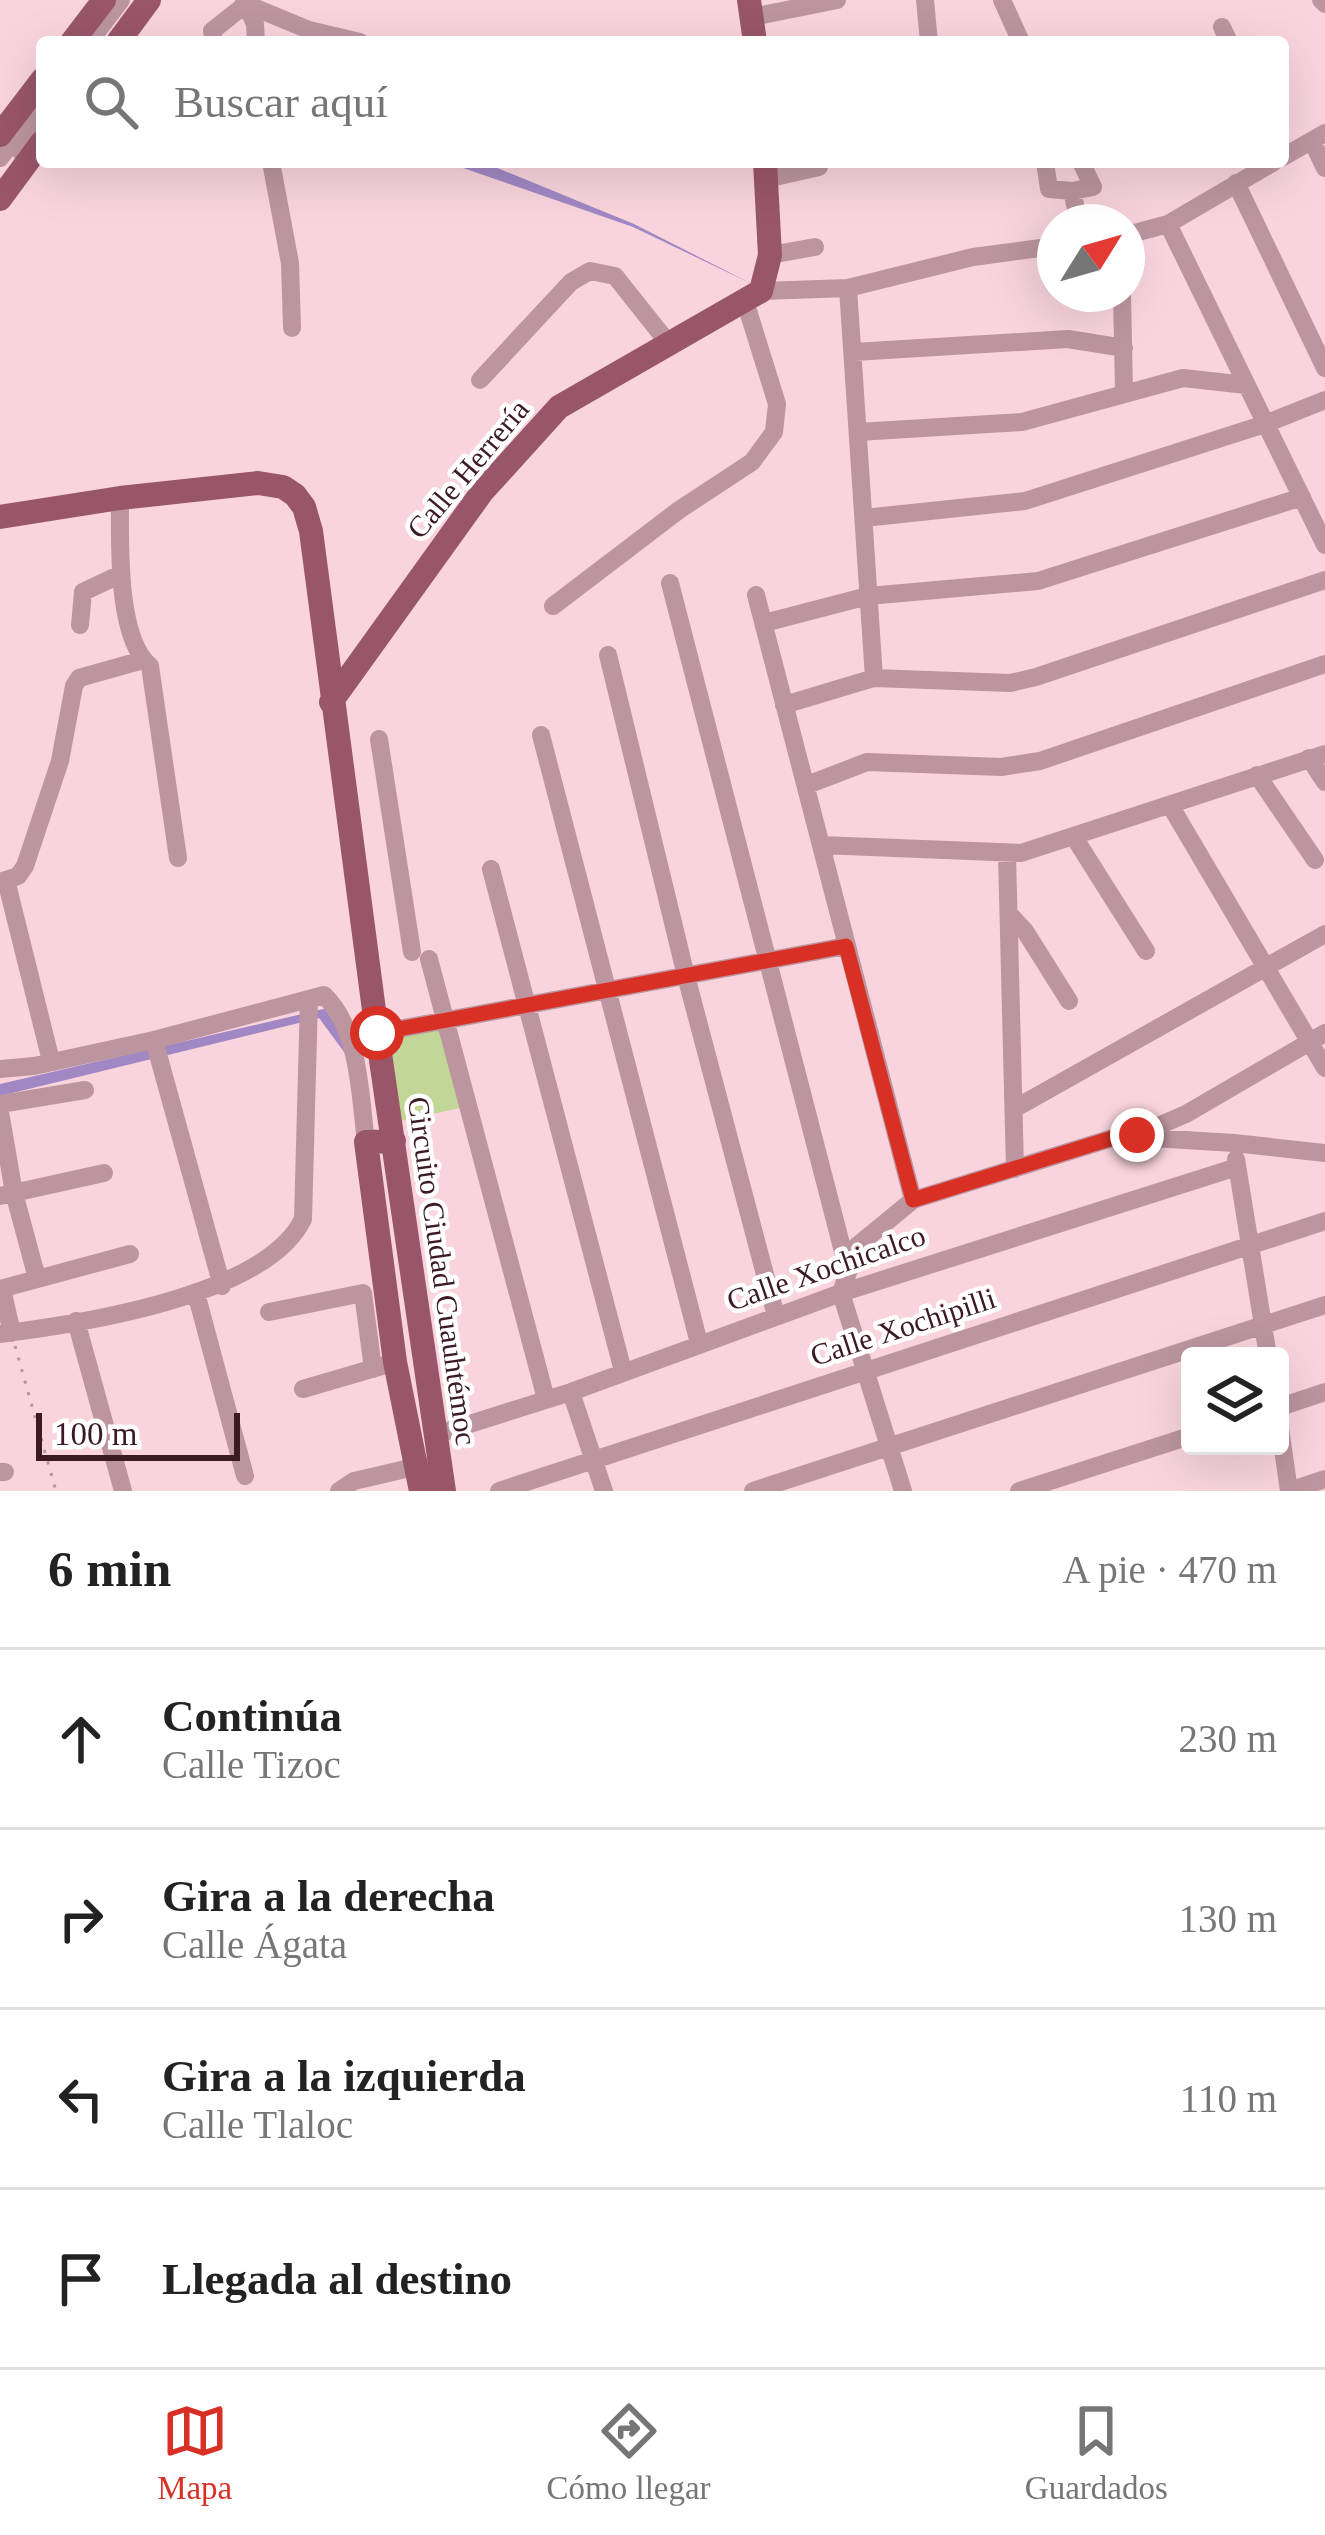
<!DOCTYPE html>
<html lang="es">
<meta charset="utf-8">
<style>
:root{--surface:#fff;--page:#f2f2f2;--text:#222;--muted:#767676;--line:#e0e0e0;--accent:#d93025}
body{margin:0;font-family:"Times New Roman",serif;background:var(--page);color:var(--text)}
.controls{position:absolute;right:36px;bottom:36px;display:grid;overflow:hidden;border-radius:12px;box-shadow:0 12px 48px #0002}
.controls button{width:108px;height:108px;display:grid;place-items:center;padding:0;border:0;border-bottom:3px solid var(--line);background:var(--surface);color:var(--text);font:60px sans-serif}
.compass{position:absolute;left:1037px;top:204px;width:108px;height:108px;border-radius:50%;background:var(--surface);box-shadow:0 12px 48px #0002;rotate:53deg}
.scale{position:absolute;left:36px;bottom:30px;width:204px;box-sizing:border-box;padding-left:12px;border:6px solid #3b1a24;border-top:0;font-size:33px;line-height:42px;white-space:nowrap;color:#3b1a24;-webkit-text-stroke:9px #fff;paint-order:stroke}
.stop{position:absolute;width:36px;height:36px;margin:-27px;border:9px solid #d93025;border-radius:50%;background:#fff}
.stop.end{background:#d93025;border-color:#fff;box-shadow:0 3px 12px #0008}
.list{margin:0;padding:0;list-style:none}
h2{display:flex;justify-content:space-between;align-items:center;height:156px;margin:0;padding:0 48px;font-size:51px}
h2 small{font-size:39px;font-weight:400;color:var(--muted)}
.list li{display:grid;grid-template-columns:78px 1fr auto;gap:36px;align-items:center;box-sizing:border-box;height:180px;padding:0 48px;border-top:3px solid var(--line)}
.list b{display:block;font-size:45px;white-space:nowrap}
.list p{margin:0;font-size:39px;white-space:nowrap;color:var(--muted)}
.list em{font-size:39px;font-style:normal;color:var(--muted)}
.icon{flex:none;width:66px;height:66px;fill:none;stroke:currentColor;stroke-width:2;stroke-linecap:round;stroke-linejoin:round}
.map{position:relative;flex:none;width:1325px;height:1491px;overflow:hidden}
.search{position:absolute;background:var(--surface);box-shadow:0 12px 48px #0002;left:36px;right:36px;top:36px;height:132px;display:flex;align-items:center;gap:30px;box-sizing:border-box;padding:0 42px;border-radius:12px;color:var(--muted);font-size:45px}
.sheet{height:876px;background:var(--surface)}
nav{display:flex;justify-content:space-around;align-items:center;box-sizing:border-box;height:168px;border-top:3px solid var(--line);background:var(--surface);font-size:33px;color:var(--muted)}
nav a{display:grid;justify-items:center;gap:6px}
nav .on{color:var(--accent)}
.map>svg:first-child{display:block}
.green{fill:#c2d697}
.water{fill:#a188c5}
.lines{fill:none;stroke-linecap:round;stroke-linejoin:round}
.path{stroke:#b8949d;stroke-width:3;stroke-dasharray:3 9;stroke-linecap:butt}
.minor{stroke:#bc959f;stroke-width:18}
.major{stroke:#995669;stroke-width:24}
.route{stroke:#d93025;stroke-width:15}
.labels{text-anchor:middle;stroke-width:9;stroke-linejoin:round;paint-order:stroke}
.street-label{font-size:30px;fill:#3b1a24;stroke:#fff}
</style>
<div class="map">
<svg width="1325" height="1491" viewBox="0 0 1325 1491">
<rect width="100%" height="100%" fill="#f9d4dd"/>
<path class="green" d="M446 1023 469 1106 392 1123 381 1035Z"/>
<path class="water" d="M446 162H478L495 167 634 224 752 284 633 227Z
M328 1008 350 1060 319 1018 0 1096V1084Z"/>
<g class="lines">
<path class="path" d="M15 1346 56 1491"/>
<path class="minor" d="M244 0 255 24 256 42
M925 0 929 42
M1002 0 1021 42
M1321 0 1325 4
M752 17 837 0
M1222 27 1229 42
M89 42 121 0
M214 42 212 31 246 4 309 30 360 42
M1312 141 1325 168
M21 152 42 123
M1283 157 1325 133
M0 158 42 103
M271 162 290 263 292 328
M1045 162 1049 189 1072 191 1093 187 1081 162
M766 179 819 167
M1236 183 1325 368
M1072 191 1079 222
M1168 224 1325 545
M1127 235 1168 224 1274 162
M770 255 815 247
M848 288 874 678
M761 291 848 288 973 257 1055 246
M1122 294 1124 391
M854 352 1068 339 1124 348
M480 380 571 282 590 271 615 276 669 344
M858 432 1022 422 1183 378 1246 385
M120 498C120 540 116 638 150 666L178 858
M864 518 1025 501 1265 424 1325 400
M670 583 847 1267
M756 595 913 1200
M553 606 679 510 752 462 774 432 777 404 745 301
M764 623 868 596 1038 581 1302 497
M80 625 83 592 121 574
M608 655 686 976 776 1316
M784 705 874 678 1010 683 1036 677 1325 580
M541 735 699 1343
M379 739 412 952
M1309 758 1325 782
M1257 775 1315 860
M807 785 867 762 1001 767 1040 761 1325 664
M1170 805 1325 1068
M1074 837 1146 951
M821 845 1021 853 1325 754
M1007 855 1015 1169
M491 869 623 1371
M6 880 51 1061
M0 882 18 876 25 866 60 761 74 686 79 678 143 660
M1009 914 1025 931 1069 1001
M429 959 546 1399
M377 1033 846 946
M154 1040 222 1286
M0 1069 34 1066 154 1040 324 995C360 1030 360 1096 366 1142
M0 1104 85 1090
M1014 1109 1325 934
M0 1112 14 1193 37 1278
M1137 1135 1186 1114 1325 1033
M1236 1159 1268 1356
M0 1196 104 1173
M0 1289 130 1254
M2 1289 12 1333
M196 1293 245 1476
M269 1312 363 1293 373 1369
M76 1321 123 1491
M0 1334C79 1324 266 1296 303 1219L309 999
M303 1389 385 1365
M571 1392 604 1491
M1280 1407 1325 1392
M1280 1428 1289 1491
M438 1434 571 1392 841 1293 1237 1167
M0 1472H5
M339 1491 354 1481 423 1465
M499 1491 1325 1221
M753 1491 1325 1305
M903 1491 841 1293 857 1246 913 1200 1119 1136 1234 1143 1325 1153
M1019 1491 1190 1436
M1289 1491 1325 1479"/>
<path class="major" d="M749 0 755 42
M72 42 104 0
M118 42 149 0
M0 135 42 80
M0 199 42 142
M0 517 120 498 258 483 283 487 295 495 304 507 311 531 377 1033 444 1491
M331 702 482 492 559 407 761 291 770 255 765 162
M394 1141 366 1142 395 1362 421 1491"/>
</g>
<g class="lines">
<path class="route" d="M377 1033 846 946 913 1200 1119 1136 1137 1135"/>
</g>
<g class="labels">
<g class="street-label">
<text transform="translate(468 469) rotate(-50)" y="10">Calle Herrería</text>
<text transform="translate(826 1268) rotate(-19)" y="10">Calle Xochicalco</text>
<text transform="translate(442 1271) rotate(82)" y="10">Circuito Ciudad Cuauhtémoc</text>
<text transform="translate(903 1327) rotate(-18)" y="10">Calle Xochipilli</text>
</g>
</g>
</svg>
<div class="controls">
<button><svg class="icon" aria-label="layers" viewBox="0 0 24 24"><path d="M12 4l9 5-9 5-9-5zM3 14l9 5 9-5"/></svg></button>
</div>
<svg class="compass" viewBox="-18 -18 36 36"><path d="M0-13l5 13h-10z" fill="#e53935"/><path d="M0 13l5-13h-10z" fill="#767676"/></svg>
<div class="scale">100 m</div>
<div class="stop" style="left:377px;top:1033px"></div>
<div class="stop end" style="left:1137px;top:1135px"></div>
<div class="search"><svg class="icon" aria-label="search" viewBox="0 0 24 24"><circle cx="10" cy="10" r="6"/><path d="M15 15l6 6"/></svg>Buscar aquí</div>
</div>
<section class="sheet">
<h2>6 min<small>A pie · 470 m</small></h2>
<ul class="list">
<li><svg class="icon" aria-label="ahead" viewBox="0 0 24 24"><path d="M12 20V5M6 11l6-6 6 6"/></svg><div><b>Continúa</b><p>Calle Tizoc</p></div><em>230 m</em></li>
<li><svg class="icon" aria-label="right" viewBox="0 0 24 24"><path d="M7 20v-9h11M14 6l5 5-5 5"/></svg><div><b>Gira a la derecha</b><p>Calle Ágata</p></div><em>130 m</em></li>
<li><svg class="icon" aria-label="left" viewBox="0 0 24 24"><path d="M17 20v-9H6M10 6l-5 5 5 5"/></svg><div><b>Gira a la izquierda</b><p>Calle Tlaloc</p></div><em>110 m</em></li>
<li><svg class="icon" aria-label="arrive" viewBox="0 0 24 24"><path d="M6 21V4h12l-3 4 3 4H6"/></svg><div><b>Llegada al destino</b></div></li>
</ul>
</section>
<nav>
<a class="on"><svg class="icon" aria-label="map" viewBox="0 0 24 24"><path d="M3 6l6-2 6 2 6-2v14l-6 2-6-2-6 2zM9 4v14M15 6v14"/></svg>Mapa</a>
<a><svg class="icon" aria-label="directions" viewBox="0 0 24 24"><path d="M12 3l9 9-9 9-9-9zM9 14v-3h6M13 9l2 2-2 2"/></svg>Cómo llegar</a>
<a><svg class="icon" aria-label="saved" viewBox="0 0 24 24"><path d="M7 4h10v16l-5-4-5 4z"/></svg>Guardados</a>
</nav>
